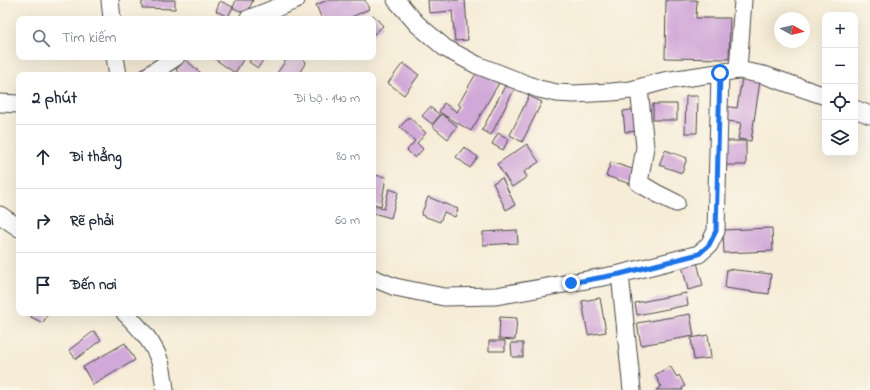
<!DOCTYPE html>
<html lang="vi">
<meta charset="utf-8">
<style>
:root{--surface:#fff;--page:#f2f2f3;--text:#1f2937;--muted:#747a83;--line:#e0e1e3}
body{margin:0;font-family:"Indie Flower",sans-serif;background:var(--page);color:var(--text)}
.controls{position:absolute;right:12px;top:12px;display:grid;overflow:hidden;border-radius:8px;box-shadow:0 4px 16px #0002}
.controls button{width:36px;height:36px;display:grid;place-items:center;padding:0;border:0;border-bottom:1px solid var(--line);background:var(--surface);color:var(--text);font:20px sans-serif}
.compass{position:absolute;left:774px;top:12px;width:36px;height:36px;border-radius:50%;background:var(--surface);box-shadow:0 4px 16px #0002;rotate:98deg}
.stop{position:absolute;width:12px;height:12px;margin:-9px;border:3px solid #1a73e8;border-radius:50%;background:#fff}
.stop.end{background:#1a73e8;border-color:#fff;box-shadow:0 1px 4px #0008}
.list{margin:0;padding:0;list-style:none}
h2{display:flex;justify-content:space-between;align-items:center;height:52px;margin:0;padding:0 16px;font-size:17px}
h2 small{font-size:13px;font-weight:400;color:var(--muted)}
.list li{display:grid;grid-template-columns:26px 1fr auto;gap:12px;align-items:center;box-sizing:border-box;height:64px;padding:0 16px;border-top:1px solid var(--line)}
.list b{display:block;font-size:15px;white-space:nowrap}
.list em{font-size:13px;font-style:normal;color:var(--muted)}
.icon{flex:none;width:22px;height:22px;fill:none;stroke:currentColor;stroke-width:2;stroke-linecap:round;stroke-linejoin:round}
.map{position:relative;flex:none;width:870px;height:390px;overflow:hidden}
.search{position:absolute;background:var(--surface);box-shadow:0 4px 16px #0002;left:16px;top:16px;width:360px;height:44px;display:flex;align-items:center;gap:10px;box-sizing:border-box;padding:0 14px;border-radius:8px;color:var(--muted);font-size:15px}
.panel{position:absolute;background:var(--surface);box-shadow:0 4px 16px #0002;left:16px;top:72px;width:360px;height:244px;border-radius:8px}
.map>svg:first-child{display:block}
.building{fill:#d1a9d8}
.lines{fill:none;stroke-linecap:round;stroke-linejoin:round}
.street-casing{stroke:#494845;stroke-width:19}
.street{stroke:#fff;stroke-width:17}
.route{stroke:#1a73e8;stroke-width:5}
</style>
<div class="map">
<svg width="870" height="390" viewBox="0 0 870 390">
<rect width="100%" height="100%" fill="#fbf7ec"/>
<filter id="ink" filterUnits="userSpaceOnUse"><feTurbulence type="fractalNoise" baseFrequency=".025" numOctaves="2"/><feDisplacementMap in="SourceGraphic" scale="8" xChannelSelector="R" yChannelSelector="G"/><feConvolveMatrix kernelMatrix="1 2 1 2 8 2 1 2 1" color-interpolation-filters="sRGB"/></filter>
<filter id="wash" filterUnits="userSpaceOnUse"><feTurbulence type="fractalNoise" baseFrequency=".012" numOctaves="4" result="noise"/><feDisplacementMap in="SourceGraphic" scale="16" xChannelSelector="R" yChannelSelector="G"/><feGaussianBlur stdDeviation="0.9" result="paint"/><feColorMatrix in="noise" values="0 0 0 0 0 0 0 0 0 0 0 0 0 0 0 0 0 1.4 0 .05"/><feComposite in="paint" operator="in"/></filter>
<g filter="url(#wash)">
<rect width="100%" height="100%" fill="#f6ecd7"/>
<g id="blocks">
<path class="building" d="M156 0H175V9L142 8V1H156Z
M236 0H253L247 14 233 8Z
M328 0H365L369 9 347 19H322L316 5Z
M428 0H465L468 40 455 41 452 11 429 13Z
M666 0H697L696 18H730L729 59 665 58Z
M220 1 233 7 228 17 216 11Z
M373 15 383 26 373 35V19H368Z
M212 57H239L243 60 235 73Z
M252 57H265L258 68 249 62Z
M288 57H299L306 62 298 75H276Z
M185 59 203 75H181L176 70Z
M403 63 419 75 404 95 388 83Z
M478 70 499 83 471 131 439 112 444 103 457 112 461 106 458 105Z
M742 78 760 81 751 141 738 139 741 123 722 120 724 106 737 108Z
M507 82 516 86 491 135 482 130Z
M529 96 542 102 522 142 510 135Z
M686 96H698L697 133H685Z
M653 104H677V120H653Z
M430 107 440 115 432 124 422 116Z
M638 109 640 131 625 132 623 111Z
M442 114 457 126 448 139 432 126Z
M409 117 426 133 417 143 423 149 415 158 407 150 415 141 400 127Z
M498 133 509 139 503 150 492 144Z
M723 141H746V165H723Z
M527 144 539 162 524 172 527 177 512 187 497 164Z
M464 147 478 157 470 168 456 157Z
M665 150 687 158 682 173 659 165Z
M611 162 635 170 631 184 606 176Z
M373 175 386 177 381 206 373 204Z
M502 178 515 205 506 210 493 183Z
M389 189 398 192 391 218 373 213V206L384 209Z
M428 197 458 209 455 217 444 212 440 222 421 215Z
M772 228 773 251 724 253 723 230Z
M517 230 518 243 483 245V232Z
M697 262 703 286 688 290 682 265Z
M727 269 771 274 769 294 725 288Z
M686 293 688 305 637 315 635 303Z
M600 298 606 332 588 335 582 301Z
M33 313H48L43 323 31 317Z
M690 314 694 336 641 345 637 323Z
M500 317 517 318 515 340 499 339Z
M94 331 101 340 76 359 69 350Z
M708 335 711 358 694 360 691 338Z
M489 341H505V351H489Z
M125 343 135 360 93 385 83 367Z
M511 343H523V357H512Z
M670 366 677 377 679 375 685 386 682 388 683 390H656L661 386 655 375Z"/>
</g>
</g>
<g filter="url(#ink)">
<use href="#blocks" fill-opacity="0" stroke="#494845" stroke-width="1"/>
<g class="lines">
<defs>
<path id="street" d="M110 0 112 19
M396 0 417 24 445 48 477 65 539 89 557 93 574 94 612 92 631 90 664 81 738 70 764 75 825 96
M248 19 296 0
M115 57 118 75
M738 70 743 0
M149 75 176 57
M639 88 645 147 639 183 656 193 676 203
M0 103 19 104
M855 109 870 115
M0 215 19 228
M620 274 632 390
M373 278 395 287 444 297 496 296 620 274 699 254 709 245 716 231 720 73
M125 313C139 327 154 343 160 362 163 371 164 381 165 390"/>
</defs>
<use href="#street" class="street-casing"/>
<use href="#street" class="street"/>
</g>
</g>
<g class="lines" filter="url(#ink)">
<path class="route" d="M571 283 620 274 699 254 709 245 716 231 720 73"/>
</g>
</svg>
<div class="controls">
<button>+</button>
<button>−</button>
<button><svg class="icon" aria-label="locate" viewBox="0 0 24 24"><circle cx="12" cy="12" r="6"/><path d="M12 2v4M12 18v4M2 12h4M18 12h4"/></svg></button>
<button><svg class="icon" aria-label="layers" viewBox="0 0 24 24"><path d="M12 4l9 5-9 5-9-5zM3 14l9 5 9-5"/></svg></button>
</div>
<svg class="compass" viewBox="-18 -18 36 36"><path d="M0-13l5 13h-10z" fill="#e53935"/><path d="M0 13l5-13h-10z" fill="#747a83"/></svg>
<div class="stop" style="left:720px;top:73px"></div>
<div class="stop end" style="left:571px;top:283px"></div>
<div class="search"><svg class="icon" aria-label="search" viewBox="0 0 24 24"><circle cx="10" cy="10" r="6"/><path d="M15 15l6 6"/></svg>Tìm kiếm</div>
<section class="panel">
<h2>2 phút<small>Đi bộ · 140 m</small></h2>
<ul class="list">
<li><svg class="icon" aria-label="ahead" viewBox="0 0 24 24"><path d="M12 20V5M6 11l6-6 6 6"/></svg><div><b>Đi thẳng</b></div><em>80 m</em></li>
<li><svg class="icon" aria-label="right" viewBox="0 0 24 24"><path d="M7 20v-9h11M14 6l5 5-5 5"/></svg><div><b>Rẽ phải</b></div><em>60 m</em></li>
<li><svg class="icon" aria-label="arrive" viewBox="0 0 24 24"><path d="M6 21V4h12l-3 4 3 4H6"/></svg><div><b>Đến nơi</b></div></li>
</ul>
</section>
</div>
